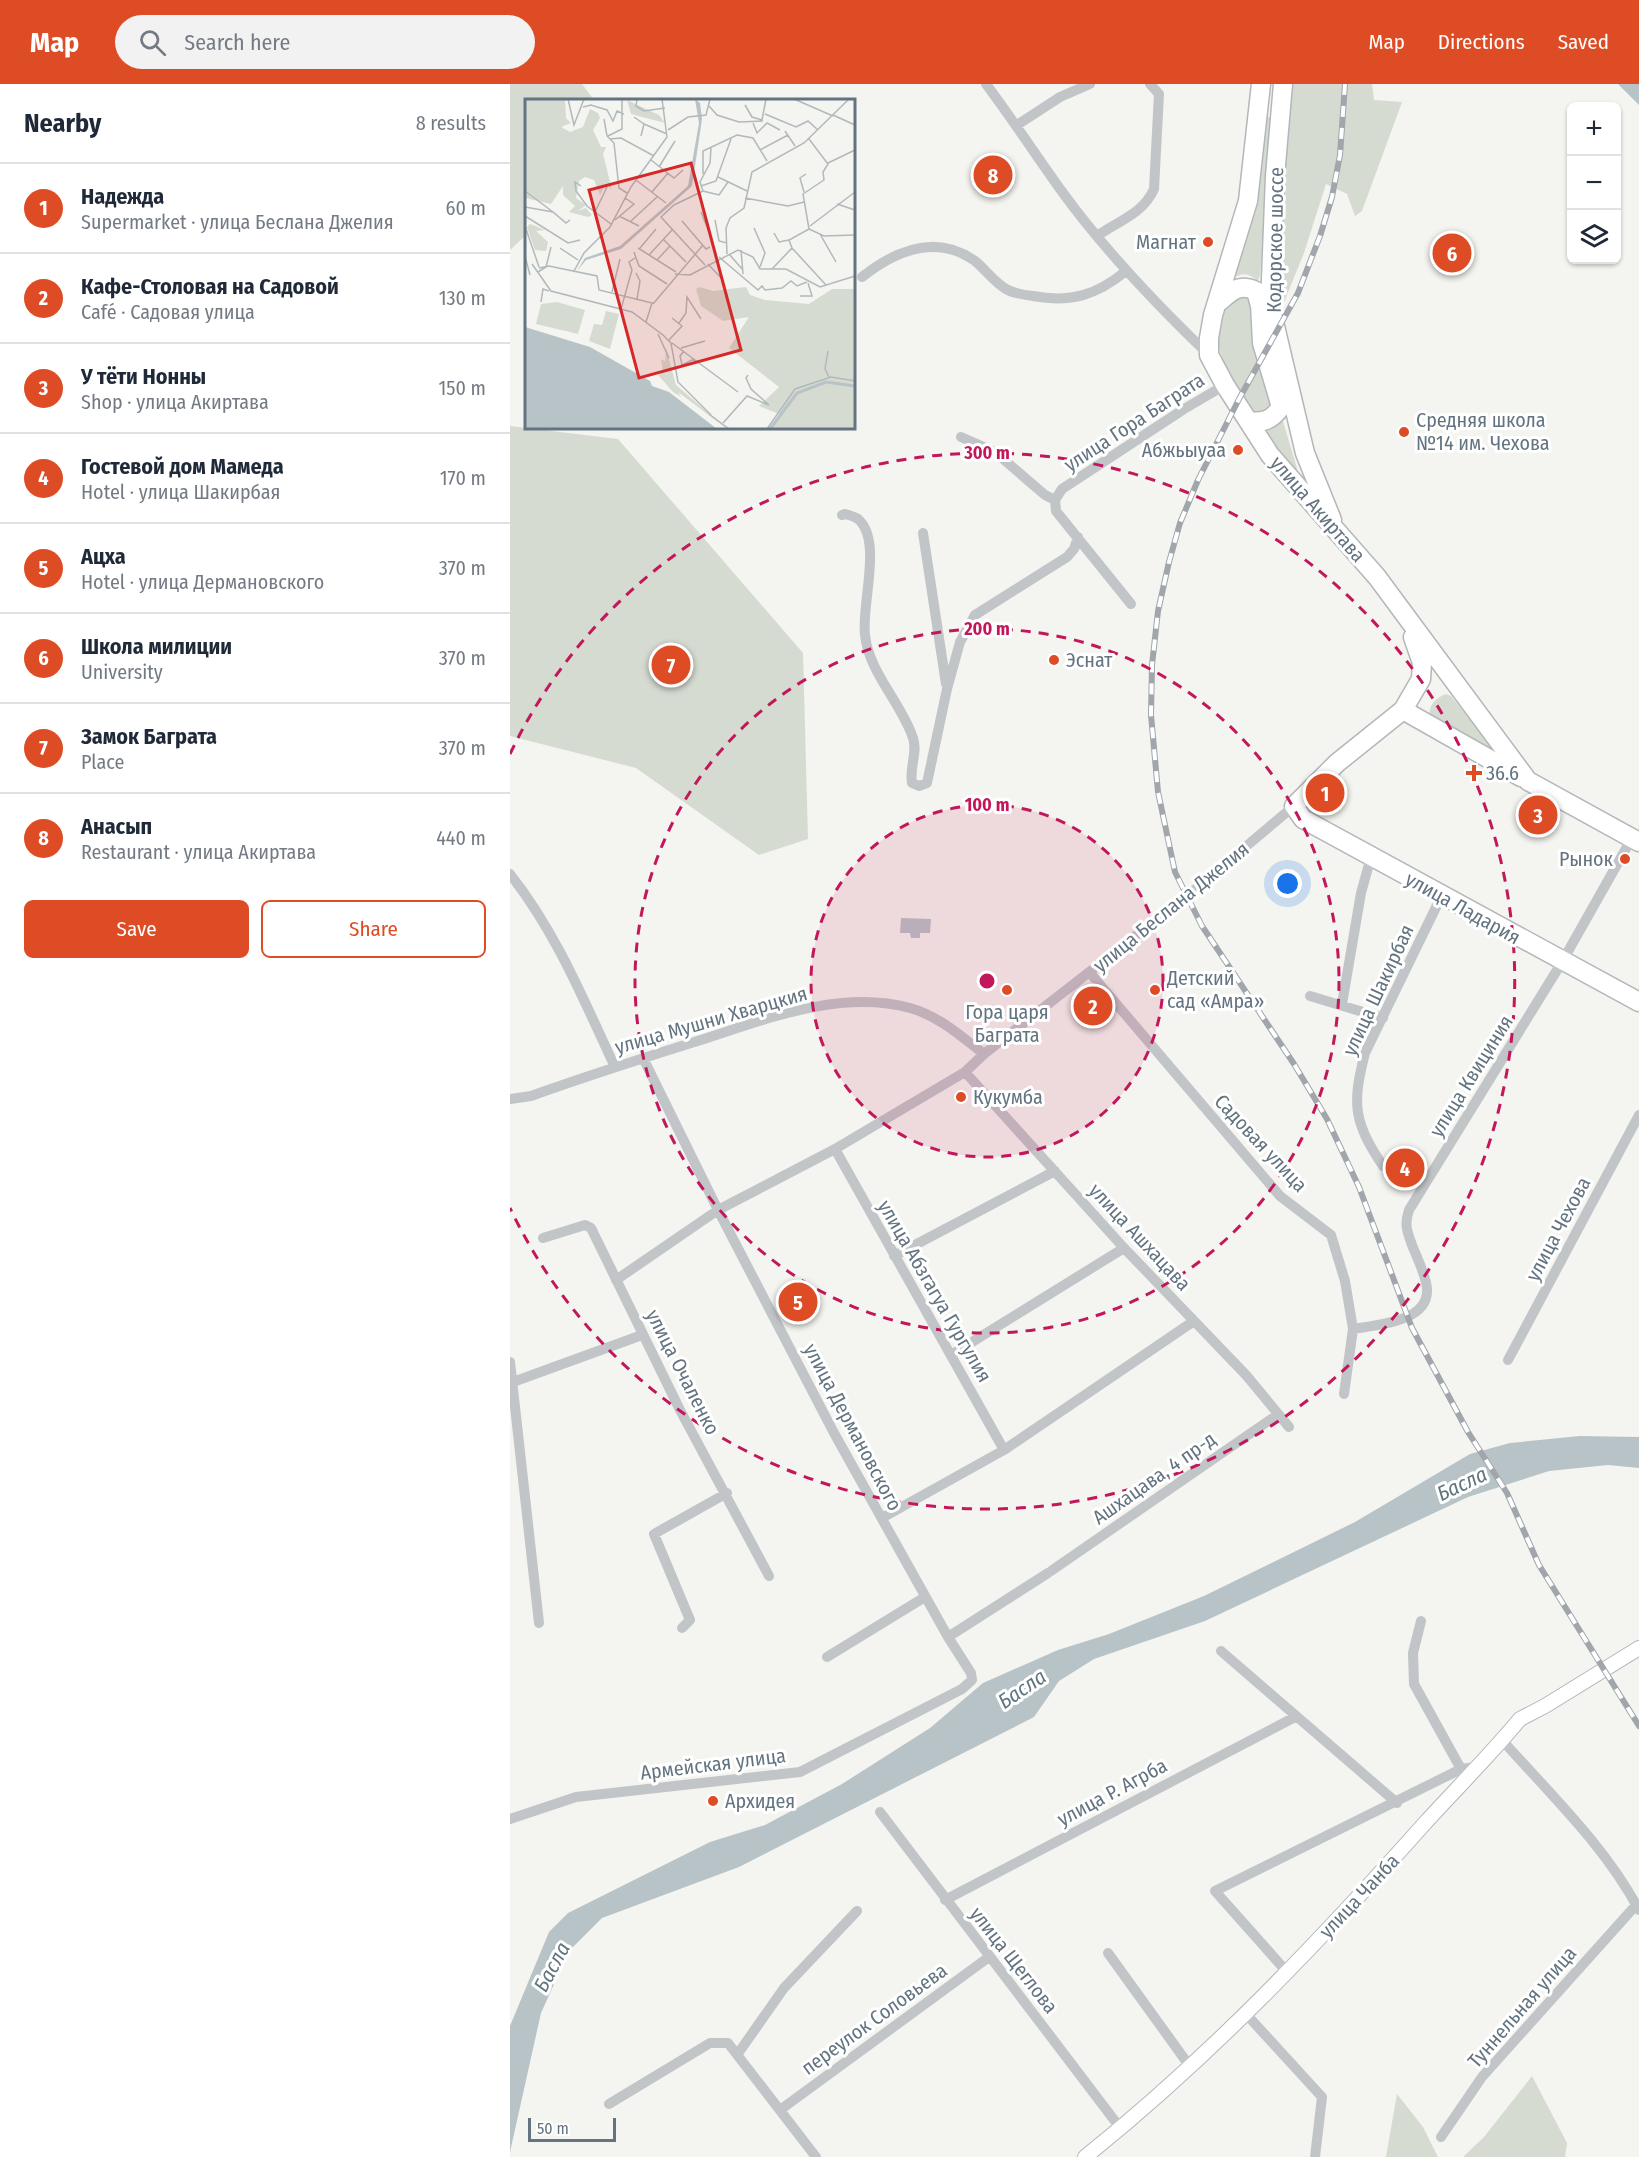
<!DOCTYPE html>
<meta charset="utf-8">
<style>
:root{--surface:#fff;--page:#f2f2f3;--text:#1f2937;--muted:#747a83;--line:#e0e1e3;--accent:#de4c25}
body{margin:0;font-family:"Fira Sans Condensed",sans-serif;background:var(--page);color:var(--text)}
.controls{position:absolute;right:18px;top:18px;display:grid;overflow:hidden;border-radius:9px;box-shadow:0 2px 4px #0004}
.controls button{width:54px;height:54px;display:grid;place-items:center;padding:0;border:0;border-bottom:2px solid var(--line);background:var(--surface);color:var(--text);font:30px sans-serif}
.scale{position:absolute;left:18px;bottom:15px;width:88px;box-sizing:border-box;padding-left:6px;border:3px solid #637480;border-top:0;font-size:16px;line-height:21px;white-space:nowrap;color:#637480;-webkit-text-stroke:4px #fff;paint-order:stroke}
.you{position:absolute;left:778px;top:800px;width:21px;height:21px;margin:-15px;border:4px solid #fff;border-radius:50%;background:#1a73e8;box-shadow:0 0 0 9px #1a73e833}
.badge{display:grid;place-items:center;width:39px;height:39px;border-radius:50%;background:var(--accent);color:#fff;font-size:20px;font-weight:700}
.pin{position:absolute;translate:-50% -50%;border:3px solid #fff;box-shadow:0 2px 6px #0006}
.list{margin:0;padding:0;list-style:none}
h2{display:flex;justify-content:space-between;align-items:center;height:78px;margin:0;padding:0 24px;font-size:26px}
h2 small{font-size:20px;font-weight:400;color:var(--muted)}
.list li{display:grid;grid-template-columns:39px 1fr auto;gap:18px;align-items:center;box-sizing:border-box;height:90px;padding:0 24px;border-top:2px solid var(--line)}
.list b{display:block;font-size:22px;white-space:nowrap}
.list p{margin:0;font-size:20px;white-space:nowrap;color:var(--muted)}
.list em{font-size:20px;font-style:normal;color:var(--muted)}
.actions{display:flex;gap:12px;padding:18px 24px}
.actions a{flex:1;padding:14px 0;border:2px solid var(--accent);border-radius:9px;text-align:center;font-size:21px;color:var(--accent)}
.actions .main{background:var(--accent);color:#fff}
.icon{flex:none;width:33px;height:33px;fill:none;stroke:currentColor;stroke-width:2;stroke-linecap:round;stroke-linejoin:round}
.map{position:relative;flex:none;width:1129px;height:2073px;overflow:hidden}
header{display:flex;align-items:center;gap:36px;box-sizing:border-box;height:84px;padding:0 30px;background:var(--accent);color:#fff}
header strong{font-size:28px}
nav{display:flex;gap:33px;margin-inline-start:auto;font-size:21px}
.search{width:420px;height:54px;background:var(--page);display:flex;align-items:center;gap:15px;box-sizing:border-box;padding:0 21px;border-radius:33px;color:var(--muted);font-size:22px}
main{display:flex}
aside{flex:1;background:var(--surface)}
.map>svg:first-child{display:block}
.green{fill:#d5dbd1}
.water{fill:#b8c3c7}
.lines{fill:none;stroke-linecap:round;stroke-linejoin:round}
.secondary-casing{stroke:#b1b7ba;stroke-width:16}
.highway-casing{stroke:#b4b7ba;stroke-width:21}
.street{stroke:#c1c5c8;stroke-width:10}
.secondary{stroke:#fff;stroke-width:14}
.highway{stroke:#fff;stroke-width:18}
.rail-casing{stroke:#a0a6ab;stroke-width:6}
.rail{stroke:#fff;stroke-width:4;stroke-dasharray:11;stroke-linecap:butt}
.ring{fill:none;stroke:#c2185b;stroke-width:3;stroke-dasharray:10 8}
.poi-dot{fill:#de4c25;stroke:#fff;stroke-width:2}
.labels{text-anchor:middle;stroke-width:6;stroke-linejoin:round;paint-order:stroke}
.street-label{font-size:20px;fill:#637480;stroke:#fff}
.poi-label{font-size:20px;fill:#637480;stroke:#fff;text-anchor:start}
.water-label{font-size:21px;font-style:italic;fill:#5f767e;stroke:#fff}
.inset-river{fill:none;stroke:#b8c3c7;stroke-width:3}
.inset-road{fill:none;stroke:#b1b9bc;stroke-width:1.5}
.view{fill:#d62828;fill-opacity:0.15;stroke:#d62828;stroke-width:3}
.inset-edge{fill:none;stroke:#637480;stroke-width:3}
.centre{fill:#c2185b;stroke:#fff;stroke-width:3}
.ring-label{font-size:18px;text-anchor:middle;font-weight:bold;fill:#c2185b;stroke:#fff;stroke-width:6;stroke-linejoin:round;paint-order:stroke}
</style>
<header>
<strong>Map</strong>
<div class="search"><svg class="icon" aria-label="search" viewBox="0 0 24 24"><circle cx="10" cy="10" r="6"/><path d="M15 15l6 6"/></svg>Search here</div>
<nav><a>Map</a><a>Directions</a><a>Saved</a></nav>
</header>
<main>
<aside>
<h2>Nearby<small>8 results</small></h2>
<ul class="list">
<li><span class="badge">1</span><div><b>Надежда</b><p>Supermarket · улица Беслана Джелия</p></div><em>60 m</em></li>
<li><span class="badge">2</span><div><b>Кафе-Столовая на Садовой</b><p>Café · Садовая улица</p></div><em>130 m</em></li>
<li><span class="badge">3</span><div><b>У тёти Нонны</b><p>Shop · улица Акиртава</p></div><em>150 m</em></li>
<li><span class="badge">4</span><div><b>Гостевой дом Мамеда</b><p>Hotel · улица Шакирбая</p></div><em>170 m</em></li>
<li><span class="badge">5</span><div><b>Ацха</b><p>Hotel · улица Дермановского</p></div><em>370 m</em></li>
<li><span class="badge">6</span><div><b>Школа милиции</b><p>University</p></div><em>370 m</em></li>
<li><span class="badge">7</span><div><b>Замок Баграта</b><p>Place</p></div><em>370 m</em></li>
<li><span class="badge">8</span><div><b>Анасып</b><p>Restaurant · улица Акиртава</p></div><em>440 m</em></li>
</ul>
<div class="actions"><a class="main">Save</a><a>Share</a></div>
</aside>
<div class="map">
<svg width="1129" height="2073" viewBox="0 0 1129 2073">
<rect width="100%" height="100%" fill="#f4f4f0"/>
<path class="green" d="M0 0H72L84 16H16V151L0 166Z
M780 0H862L864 16 892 18 852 127 845 132 837 110 816 100 794 169 770 228 767 208Z
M752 33H764L750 191 748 197C738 189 733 188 722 195Z
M735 209 743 218 763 318 759 329 740 331C726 304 688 247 718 218 722 214 730 212 735 209Z
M772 334 792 401 750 349 763 344Z
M0 342 108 355 293 569 298 755 249 771 126 684 0 652Z
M936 610 941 612 993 677 920 633C918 622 925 614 936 610Z
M1022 1992 1057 2059 1055 2073H953L974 2053Z
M887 2010 913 2043 928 2073H876Z"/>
<path class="water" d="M1108 0H1129V21Z
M391 834 421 835 420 849H410V854H401L400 849H390Z
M1070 1352 1129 1353V1384L1098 1381 1039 1387 958 1413 695 1537 584 1575 549 1597 524 1633 229 1783 92 1834 59 1867 31 1929 0 2068V1942L39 1848 58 1829 200 1758 255 1741 332 1700 420 1644 473 1599 548 1566 599 1550 694 1512 845 1438 960 1370 1000 1359Z"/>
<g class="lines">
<defs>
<path id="secondary" d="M575 2073C700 1973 809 1858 915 1739 947 1704 980 1671 1010 1635L1035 1622 1129 1564"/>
<path id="highway" d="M751 0 738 117 703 231 699 254V271L715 301 760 371 867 493 1018 697 1129 758
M773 0 765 92 760 221 795 369 822 436
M709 218C722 207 729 199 746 207L750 222
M750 219 752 259 771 323
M738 337C754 339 762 336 771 323
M903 553 912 579 911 595 893 626 827 679 784 722 793 735 1129 918
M893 626 1011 693"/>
</defs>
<use href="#secondary" class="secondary-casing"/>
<use href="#highway" class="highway-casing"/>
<path class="street" d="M476 0C503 36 527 73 553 109 596 168 646 220 698 270
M507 41 550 13 580 0
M587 152C608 137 633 130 644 105L649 10 640 0
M352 193C385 167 426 149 465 177 475 185 485 199 496 205 503 209 514 211 523 212 561 219 587 211 616 187
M451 353 485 368 535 411 545 416
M332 431 335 430C339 431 345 433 348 435 373 456 351 521 355 551 359 589 391 618 403 654 408 669 399 683 402 699L409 702 417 699 437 605 450 558 465 531 557 473 564 465 568 453
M413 449 436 600
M621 520 546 427 545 416 552 405 674 325 715 301
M0 790C46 848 74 917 105 983
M580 889 770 1112 821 1151 835 1197 843 1245 834 1310
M800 912 873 934
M832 920 851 809 861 773
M455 988 614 1164 736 1291 779 1343
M0 1015 21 1012C74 993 127 976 181 959 249 938 328 904 400 924 429 932 451 952 474 970
M325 1065 494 1366
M873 1082C843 1037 842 1020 855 969L931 813
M33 1154 75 1141 81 1144 170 1326 259 1492
M384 1172 545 1087
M106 1196 208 1126 325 1065 455 988 474 970 682 808 784 722
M843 1245C866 1241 919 1238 917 1205 916 1191 907 1174 902 1161 897 1147 894 1141 899 1126L1052 878 1122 754
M441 1271 614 1164
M998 1276 1129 1031
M0 1278 29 1539
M3 1298 132 1251
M372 1434 494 1366 684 1237
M541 1487 767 1331
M911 1537 903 1569 904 1600 951 1685 952 1691
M172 1544 180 1536 144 1450 217 1409
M438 1553 538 1489
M711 1567 887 1719
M317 1573 415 1513
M992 1656C1040 1710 1095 1762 1129 1826
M370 1728 611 2045
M0 1735 66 1713 290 1688 452 1605 462 1596 461 1589 438 1553 324 1349 208 1126 133 974
M435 1816 785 1633
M598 1869 681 1984
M777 1888 705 1807 951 1685 966 1683
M737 1931 812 2013 805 2073
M227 1971 274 1904 347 1827
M99 2020 200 1959H218L306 2073
M270 2026 479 1873
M931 2053 972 1993 1126 1821"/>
<use href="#secondary" class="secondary"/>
<use href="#highway" class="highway"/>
<defs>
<path id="rail" d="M835 0 830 71 822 113 810 152 788 209 729 315 688 396 670 439 659 478 648 527 642 581 641 631 648 708 665 788 692 842 784 980 817 1035 849 1103 902 1244 958 1348 997 1409 1029 1481 1129 1642"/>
</defs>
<use href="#rail" class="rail-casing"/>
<use href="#rail" class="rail"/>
</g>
<circle cx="477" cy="897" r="176" fill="#c2185b" fill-opacity=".12"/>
<g class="ring">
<circle cx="477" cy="897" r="176"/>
<circle cx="477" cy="897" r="352"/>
<path d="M0 670A528 528 0 1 1 0 1124"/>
</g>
<g class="poi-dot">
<circle cx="698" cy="158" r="6"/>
<circle cx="894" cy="348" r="6"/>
<circle cx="728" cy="366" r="6"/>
<circle cx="544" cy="576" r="6"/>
<path d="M961 680h6v6h6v6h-6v6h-6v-6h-6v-6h6z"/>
<circle cx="1115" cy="775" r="6"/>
<circle cx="497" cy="906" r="6"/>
<circle cx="645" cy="906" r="6"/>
<circle cx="451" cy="1013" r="6"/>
<circle cx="203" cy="1717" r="6"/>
</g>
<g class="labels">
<g class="street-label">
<text transform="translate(765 156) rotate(-89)" y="7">Кодорское шоссе</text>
<text transform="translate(624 338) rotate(-33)" y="7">улица Гора Баграта</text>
<text transform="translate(808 425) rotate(49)" y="7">улица Акиртава</text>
<text transform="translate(661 823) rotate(-39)" y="7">улица Беслана Джелия</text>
<text transform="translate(953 824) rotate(29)" y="7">улица Ладария</text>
<text transform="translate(868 906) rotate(-65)" y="7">улица Шакирбая</text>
<text transform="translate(201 936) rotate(-16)" y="7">улица Мушни Хварцкия</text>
<text transform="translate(961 992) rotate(-58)" y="7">улица Квициния</text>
<text transform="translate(751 1059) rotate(47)" y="7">Садовая улица</text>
<text transform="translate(1048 1145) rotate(-62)" y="7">улица Чехова</text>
<text transform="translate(630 1153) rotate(47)" y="7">улица Ашхацава</text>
<text transform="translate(425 1207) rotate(60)" y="7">улица Абзгагуа Гургулия</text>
<text transform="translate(173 1288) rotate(63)" y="7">улица Очаленко</text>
<text transform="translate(343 1343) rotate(62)" y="7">улица Дермановского</text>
<text transform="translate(644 1394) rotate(-35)" y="7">Ашхацава, 4 пр-д</text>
<text transform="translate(203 1680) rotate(-7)" y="7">Армейская улица</text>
<text transform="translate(602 1708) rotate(-28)" y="7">улица Р. Агрба</text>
<text transform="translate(849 1812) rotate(-47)" y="7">улица Чанба</text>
<text transform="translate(504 1876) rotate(52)" y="7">улица Щеглова</text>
<text transform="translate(1012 1923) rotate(-49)" y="7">Туннельная улица</text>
<text transform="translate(364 1935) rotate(-36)" y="7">переулок Соловьева</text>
</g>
<g class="poi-label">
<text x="686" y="165" text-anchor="end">Магнат</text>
<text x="906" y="343">Средняя школа<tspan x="906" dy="23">№14 им. Чехова</tspan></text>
<text x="716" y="373" text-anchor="end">Абжьыуаа</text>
<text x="556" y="583">Эснат</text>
<text x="976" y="696">36.6</text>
<text x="1103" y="782" text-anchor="end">Рынок</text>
<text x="657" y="901">Детский<tspan x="657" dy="23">сад «Амра»</tspan></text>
<text x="497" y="935" text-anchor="middle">Гора царя<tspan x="497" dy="23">Баграта</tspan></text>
<text x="463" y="1020">Кукумба</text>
<text x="215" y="1724">Архидея</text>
</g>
<g class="water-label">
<text transform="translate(952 1400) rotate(-25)" y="7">Басла</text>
<text transform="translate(512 1605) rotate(-34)" y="7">Басла</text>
<text transform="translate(42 1883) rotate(-62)" y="7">Басла</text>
</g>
</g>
<g transform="translate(15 15)">
<rect width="330" height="330" fill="#f4f4f0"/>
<path d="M0 0H40L41 19 46 24 36 28 45 33 58 28 65 10 73 14 75 19 68 31 76 48H81L78 55 87 91 81 85 75 96 69 81 60 78 54 82 51 99 61 106 53 112 61 109 67 116 63 118 44 113 50 107 38 96V87L26 105 0 99ZM102 1 134 16 140 24 106 15ZM5 125 20 131 11 132 23 143 21 152 10 151 2 128ZM175 188 188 192 221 188 225 196 240 201 284 205 307 190H330V330H245L254 315 234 307 254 288 204 249 224 218 198 222 176 207 171 190ZM32 203 60 211 53 235 11 225 16 205ZM81 212 94 215 85 250 64 242 69 225 77 226ZM141 249 151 286 202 330 153 293 156 298 148 293 133 276 138 273 136 260 140 262Z" fill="#d5dbd1"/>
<path d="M170 0 175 4 177 20 167 87 96 150 61 161 52 172 60 159 95 147 163 87 174 24ZM0 228 65 248 125 282 127 287 144 293 192 330H0Z" fill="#b8c3c7"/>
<path class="inset-river" d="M245 330 272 294 301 283 330 287"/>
<path class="inset-road" d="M43 0 49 26 59 0M112 0 111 7 119 12 140 9M269 0 308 17M220 6 227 18 237 21M184 7 192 16 214 23 238 22M58 8 66 6 82 11 88 22 92 12 99 15M240 15 271 28 283 22 293 31M308 16 330 26M109 18 119 25 116 37M79 20 82 37 89 44 94 89 102 94M237 21 241 0M228 24 232 34 242 24 255 31M119 25 142 35M143 31 163 18 181 16 185 0M260 32 270 47M83 37 97 30V0M85 40 96 39 129 57M284 40 303 65 298 73 299 81 278 95 284 130M186 49 185 64 175 83 178 92 194 96 203 83M235 51 263 36M126 61 149 79 158 71M303 64 330 51M134 68 150 42M178 75V52L212 36 228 39 242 62M193 78 222 92M111 81 141 104M56 87 50 83 51 92 62 107 86 125M176 87 191 82 206 40M0 92 28 113M178 92 149 106 136 118 180 166M127 93 143 74M279 93 275 79 281 75M220 99 263 107 279 103M312 105 330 111M0 108 28 113 41 124 45 121M70 113 82 88M176 113 186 138M0 117 43 144 55 141M94 117 114 127M90 121 109 105 100 99M190 121 194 142 202 144M106 122 133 97M157 122 181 150 185 148M0 127 14 168M285 127 330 93M229 129 240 154 235 168M284 130 299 137 330 136M249 134 254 143 264 141M295 135 311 163M138 140 161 163M35 149 53 161M113 149 151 173M115 149 131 130M267 149 301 186M216 151 218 175M109 153 114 167 142 185M202 155 201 129 205 119 219 109 227 73 279 44 324 0M204 155 218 171M124 156 147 131M0 157 5 176M194 158 233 191 237 187 240 191 257 189 266 182 272 187 282 183M132 161 145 147M7 165 26 192 107 213 138 236 146 244 153 283 186 316M183 165 197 180M14 169 24 167 72 177 74 191 127 204 121 223M247 170 267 149 264 141 284 130M49 172 59 154 85 128 106 88 142 38 137 0M13 173 21 168 26 148M111 174 115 182 112 200M150 175 165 176 213 151 228 158 235 170H261L295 188 330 177M87 193 95 160M275 197H287L283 184M16 203 18 190 24 192M128 205 178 146M96 210 107 171 104 163 110 159M154 224 161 214 162 198 176 220M133 235 144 259M144 241 157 227 147 219M147 244 213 293M156 249 180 242M159 252 155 257 157 266 169 260M303 252 300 270 304 278M184 315 204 330M198 324 222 297 244 306 226 290 221 279 223 276M242 330 270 290 306 278 330 282"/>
<path class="view" d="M166 64 216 251 114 279 64 91Z"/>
<rect width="330" height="330" class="inset-edge"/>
</g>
<circle cx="477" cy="897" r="9" class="centre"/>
<g class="ring-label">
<text x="477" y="375">300 m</text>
<text x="477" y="551">200 m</text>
<text x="477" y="727">100 m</text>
</g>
</svg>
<div class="controls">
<button>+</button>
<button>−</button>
<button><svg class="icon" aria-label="layers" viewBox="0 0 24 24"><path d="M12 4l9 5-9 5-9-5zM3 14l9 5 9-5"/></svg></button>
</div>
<div class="scale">50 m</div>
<div class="you"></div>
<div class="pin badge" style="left:815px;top:709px">1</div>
<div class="pin badge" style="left:583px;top:922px">2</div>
<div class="pin badge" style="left:1028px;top:731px">3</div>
<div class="pin badge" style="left:895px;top:1084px">4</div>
<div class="pin badge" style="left:288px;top:1218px">5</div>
<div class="pin badge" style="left:942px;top:169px">6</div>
<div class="pin badge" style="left:161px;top:581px">7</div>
<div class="pin badge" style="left:483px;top:91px">8</div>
</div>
</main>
